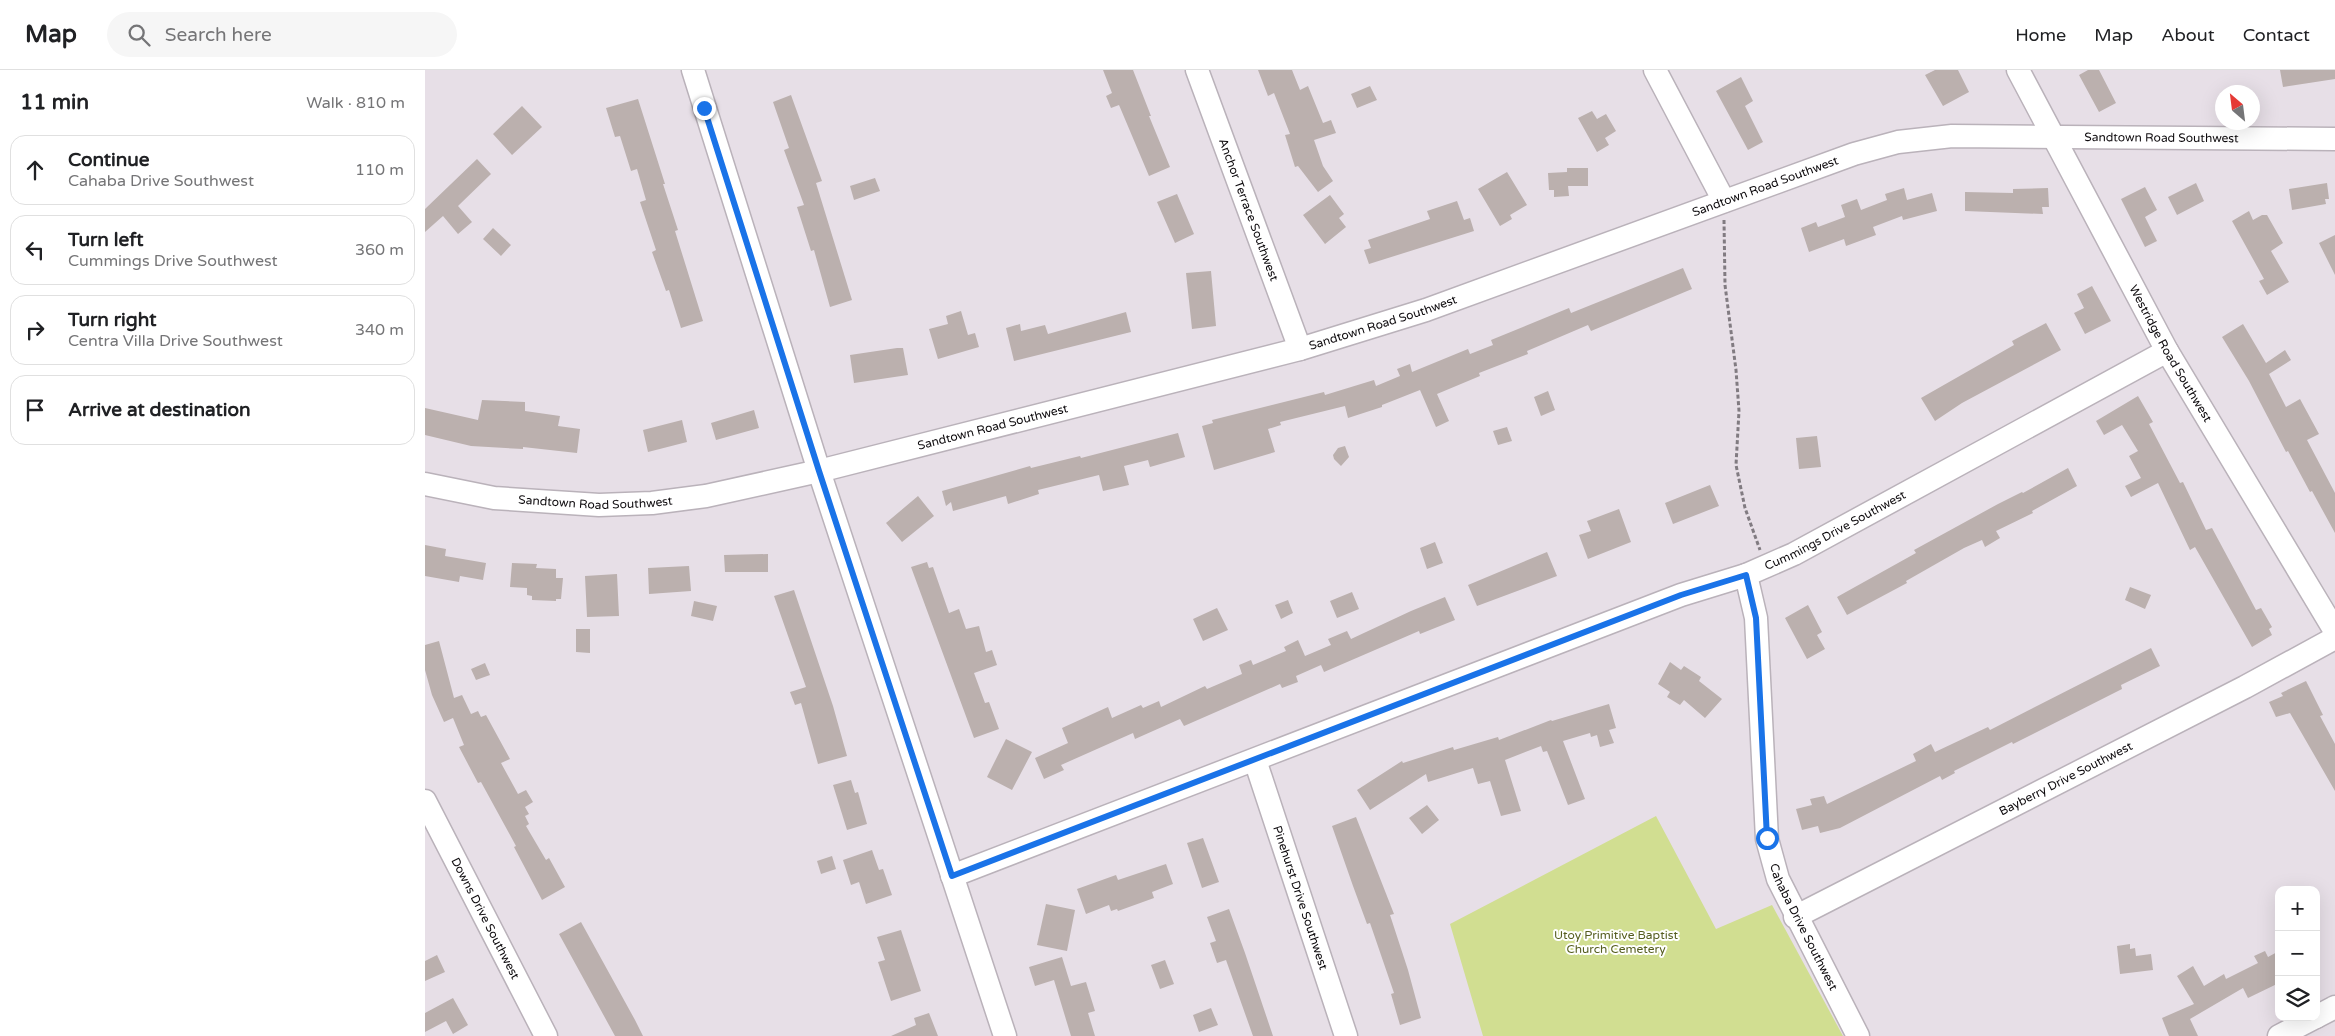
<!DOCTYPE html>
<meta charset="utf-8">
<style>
:root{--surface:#fff;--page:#f6f6f6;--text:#202124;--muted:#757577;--line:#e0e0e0}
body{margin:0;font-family:"Varela Round",sans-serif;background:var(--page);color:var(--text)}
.controls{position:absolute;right:15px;bottom:15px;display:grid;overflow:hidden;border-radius:10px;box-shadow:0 5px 20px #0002}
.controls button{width:45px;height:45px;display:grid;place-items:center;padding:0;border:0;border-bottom:1px solid var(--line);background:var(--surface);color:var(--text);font:25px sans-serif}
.compass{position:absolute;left:1790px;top:15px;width:45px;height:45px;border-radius:50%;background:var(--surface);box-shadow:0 5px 20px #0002;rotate:332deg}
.stop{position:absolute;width:15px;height:15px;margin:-11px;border:4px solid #1a73e8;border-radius:50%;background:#fff}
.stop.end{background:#1a73e8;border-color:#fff;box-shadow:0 1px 5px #0008}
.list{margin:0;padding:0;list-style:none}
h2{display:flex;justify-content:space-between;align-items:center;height:65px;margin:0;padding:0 20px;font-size:21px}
h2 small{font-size:16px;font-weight:400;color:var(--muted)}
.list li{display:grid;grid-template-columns:32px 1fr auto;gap:15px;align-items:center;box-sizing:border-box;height:70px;margin:0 10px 10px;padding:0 10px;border:1px solid var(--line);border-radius:15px}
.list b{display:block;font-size:19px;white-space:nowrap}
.list p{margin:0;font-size:16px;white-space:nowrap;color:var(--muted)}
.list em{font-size:16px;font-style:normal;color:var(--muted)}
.icon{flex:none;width:28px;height:28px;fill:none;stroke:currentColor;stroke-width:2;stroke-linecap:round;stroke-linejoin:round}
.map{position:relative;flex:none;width:1910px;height:966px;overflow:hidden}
header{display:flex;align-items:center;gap:30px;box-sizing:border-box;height:70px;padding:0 25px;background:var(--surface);border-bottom:1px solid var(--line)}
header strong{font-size:24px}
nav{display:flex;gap:28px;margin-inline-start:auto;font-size:18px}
.search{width:350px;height:45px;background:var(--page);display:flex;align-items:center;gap:12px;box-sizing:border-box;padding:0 18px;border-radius:28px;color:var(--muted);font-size:19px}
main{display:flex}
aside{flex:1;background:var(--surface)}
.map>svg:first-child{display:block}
.green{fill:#d1de91}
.building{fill:#bbb0ae}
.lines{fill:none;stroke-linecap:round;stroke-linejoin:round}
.minor-casing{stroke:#bab2ba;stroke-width:25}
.path{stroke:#817b81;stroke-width:3;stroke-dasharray:4 2.5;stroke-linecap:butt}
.minor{stroke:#fff;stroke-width:22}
.route{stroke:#1a73e8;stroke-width:6}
.labels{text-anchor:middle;stroke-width:4;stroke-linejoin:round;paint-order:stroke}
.street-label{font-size:12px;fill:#0d0a0d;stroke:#fff}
.park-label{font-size:12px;fill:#555d1f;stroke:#fff}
</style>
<header>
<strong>Map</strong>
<div class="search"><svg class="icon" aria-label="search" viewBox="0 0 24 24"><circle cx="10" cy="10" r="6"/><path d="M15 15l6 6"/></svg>Search here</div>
<nav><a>Home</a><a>Map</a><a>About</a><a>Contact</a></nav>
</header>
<main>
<aside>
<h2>11 min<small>Walk · 810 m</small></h2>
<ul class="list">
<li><svg class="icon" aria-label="ahead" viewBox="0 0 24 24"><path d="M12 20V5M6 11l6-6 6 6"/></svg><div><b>Continue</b><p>Cahaba Drive Southwest</p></div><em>110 m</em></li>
<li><svg class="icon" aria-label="left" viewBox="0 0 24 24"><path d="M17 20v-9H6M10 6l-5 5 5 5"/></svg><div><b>Turn left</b><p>Cummings Drive Southwest</p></div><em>360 m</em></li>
<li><svg class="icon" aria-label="right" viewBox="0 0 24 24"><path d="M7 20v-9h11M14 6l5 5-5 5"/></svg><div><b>Turn right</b><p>Centra Villa Drive Southwest</p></div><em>340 m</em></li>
<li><svg class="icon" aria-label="arrive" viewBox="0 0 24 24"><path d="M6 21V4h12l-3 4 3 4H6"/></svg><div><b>Arrive at destination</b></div></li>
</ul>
</aside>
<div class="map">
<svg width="1910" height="966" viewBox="0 0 1910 966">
<rect width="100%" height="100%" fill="#e7dfe7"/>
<path class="green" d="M1231 746 1291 859 1347 835 1418 966H1058L1025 854Z"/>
<path class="building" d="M678 0H708L726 46H724L745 97 724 106 694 35 686 38 681 26 687 23Z
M833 0H867L875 20 883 16 898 53 906 50 911 63 889 70 898 96 908 111 893 122 873 96 870 97 860 65 865 64 849 23 843 26Z
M1510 0H1533L1544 22 1518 36 1500 5Z
M1663 0H1674L1691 33 1674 42 1654 5Z
M1855 0H1910V9L1858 17Z
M1316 7 1328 31 1320 36 1338 72 1323 80 1291 21Z
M945 16 952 30 932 38 926 24Z
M366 25 397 111 391 113 427 230 405 237 389 180 386 181 372 137 379 135 359 80 364 78 348 32Z
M213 29 240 114H238L253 160 250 161 278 251 256 258 244 220 241 221 227 182 231 180 215 132 221 130 212 99 206 101 195 66 190 67 181 38Z
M97 36 117 57 87 85 68 64Z
M1167 41 1172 49 1181 44 1191 61 1180 68 1184 75 1172 82 1153 48Z
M52 89 66 104 33 136 47 152 33 164 18 146 0 162V139Z
M1142 98H1163V116H1143L1144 126 1129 127V120H1124L1123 103 1142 102Z
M1082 102 1102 135 1085 145 1087 149 1075 156 1053 119Z
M450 108 455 121 429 130 425 116Z
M1771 113 1779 131 1752 145 1743 127Z
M1902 113 1904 129H1900L1901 134 1867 140 1864 119Z
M1720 117 1732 140 1720 147 1732 171 1720 177 1696 129Z
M1479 118 1482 130 1507 123 1512 141 1478 150 1477 146 1448 157 1451 165 1421 176 1419 169 1384 182 1376 158 1391 152 1393 157 1420 147 1416 135 1432 129 1436 140 1462 130 1460 124Z
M1623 118 1624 137H1617L1618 144 1540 141V122L1588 123V119Z
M752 124 769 164 750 173 732 132Z
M905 125 919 144 914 148 921 157 900 174 878 145Z
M1032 131 1039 150 1045 148 1049 161 944 194 939 180 946 178 943 170 1005 149 1002 141Z
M1824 141 1828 150 1837 145H1842L1858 173 1846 181 1864 212 1842 225 1834 211 1839 209 1807 151Z
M68 158 86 175 76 186 58 169Z
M1910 165V205L1894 173Z
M1258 198 1267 219 1166 261 1163 255 1102 281 1103 284 1054 303 1055 306 1012 324 1024 351 1011 357 995 320 957 335V337L923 348 920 336 855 352 856 355 843 359 850 382 789 400 777 356 788 353 787 350 899 322 900 325 949 310 951 316 975 306 972 299 985 294 987 302 1043 279 1045 284 1068 275 1066 270 1144 238 1146 243Z
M786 201 791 256 767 259 761 203Z
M1667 216 1686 251 1660 264 1649 243 1659 238 1652 224Z
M536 241 543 265 550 263 554 277 513 289 504 259 523 254 521 246Z
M701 242 706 262 589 291 581 258 595 254 596 261 620 255 623 264Z
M1621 253 1636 280 1537 333 1510 351 1496 328 1589 275 1587 271Z
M1818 254 1841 293 1860 280 1866 290 1844 304 1861 337 1875 329 1894 364 1882 370 1910 423V463L1887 421 1885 422 1863 381 1861 382 1824 311 1797 267Z
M472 278H478L483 305 429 313 425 285Z
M1123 321 1130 340 1116 346 1109 327Z
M1713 326 1728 352 1724 354 1755 413 1758 412 1781 460 1787 458 1831 540 1836 538 1847 557 1844 559 1847 565 1827 577 1770 477 1765 480 1733 413 1706 427 1700 416 1716 408 1704 386 1713 381 1697 355 1679 365 1671 351Z
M57 330 100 332V341L135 346 133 356 155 359 152 383 98 377V379L46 376 0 365V338L53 350Z
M329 340 334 358 291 370 286 353Z
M257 350 262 372 223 382 218 360Z
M1082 357 1087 371 1073 375 1068 361Z
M753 363 760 387 725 397 723 390 699 396 704 415 678 421 674 405 613 420 614 424 583 434 581 426 528 441 526 432 521 436 517 421 605 396 606 398 655 386 656 388Z
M1392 366 1396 397 1374 399 1371 368Z
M920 376 924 387 916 396 909 389 908 385 913 378Z
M1643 398 1652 416 1607 441 1608 443 1571 461 1575 468 1560 477 1557 470 1539 478 1481 511 1482 513 1422 545 1412 527 1491 483 1489 480 1573 434 1597 422 1598 423Z
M1285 415 1294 436 1248 454 1240 433Z
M493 426 509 446 477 472 461 453Z
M1194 439 1206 472 1163 489 1154 465 1166 461 1162 451Z
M1010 472 1018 493 1002 499 995 478Z
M0 475 21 479 20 486 61 493 58 510 35 506 34 512 0 506Z
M1122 482 1132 506 1052 536 1043 515Z
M343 484V502H300L299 485Z
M502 492 504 498 508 497 524 543 534 539 541 559 554 556 561 582 567 580 572 595 549 603 560 633 564 632 574 659 549 668 486 497Z
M87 493 112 494 111 498 131 499V508H138L136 529H131V531L107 530V526L102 525V518L85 517Z
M264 496 266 521 224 524 223 498Z
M192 504 194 546 162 547 160 506Z
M1705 517 1726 525 1720 539 1700 530Z
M369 520 408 636 422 686 393 694 376 633 370 635 365 622 381 617 349 526Z
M927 522 934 539 912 548 905 531Z
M1020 527 1030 550 995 564 994 561 899 602 896 595 871 606 873 612 857 618 855 614 759 656 755 649 710 669 708 663 636 695 639 700 619 709 610 688 643 673 637 658 683 637 687 648 716 635 718 638 734 631 736 637 780 616 782 619 817 604 814 595 826 590 828 595 861 581 859 577 873 570 880 586 906 575 903 569 922 561 926 569 986 541Z
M863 530 868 543 856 549 850 535Z
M269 531 292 536 288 551 266 546Z
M1383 535 1397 562 1392 565 1400 579 1382 589 1360 548Z
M792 538 803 560 778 571 768 549Z
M151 559H165V583L151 582Z
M14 571 29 628 37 625 46 644 53 641 56 647 61 645 85 689 76 693 93 724 101 720 108 732 100 737 104 744 100 746 104 754 101 756 121 790 124 788 140 817 117 830 89 777 91 776 56 712 53 713 34 677 39 675 28 648 19 652 7 625 0 600V575Z
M1726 578 1735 596 1696 615 1697 619 1588 674 1587 672 1529 701 1530 703 1517 710 1515 706 1415 758 1395 763 1393 756 1377 760 1371 739 1387 735 1385 729 1399 726 1402 734 1491 691 1488 684 1506 674 1510 682 1563 657 1565 660Z
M1245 592 1256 600 1259 596 1276 607 1274 611 1297 629 1280 648 1259 630 1255 635 1242 627 1245 622 1233 614Z
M60 593 65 605 51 610 46 599Z
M1881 611 1898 645 1895 646 1910 674V721L1865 643 1851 647 1844 632 1858 626 1856 623Z
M1184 634 1191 658 1184 660 1189 673 1175 677 1172 665 1166 667 1165 663 1138 671 1160 729 1143 735 1122 681 1118 682 1116 676 1080 690 1096 741 1076 746 1065 711 1053 714 1048 698 1003 712 1001 704 945 740 932 720 977 691 978 693 1028 677 1029 680 1073 667 1074 670 1126 650 1127 651Z
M581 669 607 682 587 720 562 707Z
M426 710 430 723 433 722 442 754 422 760 408 715Z
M1002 735 1014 750 997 764 984 748Z
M931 747 969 844 965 845 983 900 996 948 975 955 966 924 969 923 945 853 942 854 928 816 907 756Z
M778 768 794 812 777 818 762 773Z
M447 780 454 800 458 799 467 825 441 834 434 812 426 815 418 790Z
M407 786 411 799 396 804 392 791Z
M741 794 748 814 727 822 729 828 693 841 692 839 686 841 684 835 661 844 652 819 691 805 693 810Z
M621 834 650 840 642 881 612 875Z
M804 839 820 883 848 966H828L801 890 792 893 785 873 791 871 782 847Z
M156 852 210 950 218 966H190L134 864Z
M476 860 496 921 466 931 453 892 460 890 452 867Z
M1705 874V879L1710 878 1711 886 1726 884 1728 900 1695 904 1692 876Z
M1840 881 1843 887 1854 881V913L1823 928 1818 918 1765 949 1773 966H1744L1737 948 1769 934 1752 906 1768 896 1779 916 1799 904 1801 909 1833 893 1829 886Z
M12 885 20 902 0 911V891Z
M637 887 646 916 661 912 670 941 663 943 670 966H646L629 910 610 916 604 897Z
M740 890 749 914 735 919 726 895Z
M28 928 43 955 28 964 21 951 0 962V943Z
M786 938 793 955 774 962 768 945Z
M504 943 513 966H466L491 955 489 948Z"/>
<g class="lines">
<defs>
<g id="minor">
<path d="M268 0 394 401 580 966"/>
<path id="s1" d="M772 0 875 279"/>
<path d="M1230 0 1299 131"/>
<path id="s2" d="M1593 0 1742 281 1910 561"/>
<path id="s3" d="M0 414 69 428 174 435 227 433 281 426 394 401 875 279 1001 240 1429 84 1473 72 1527 66 1910 69"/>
<path id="s4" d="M1321 505 1331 548 1342 769 1353 809 1433 966"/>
<path id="s5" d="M830 690 921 966"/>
<path id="s6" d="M0 731 121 966"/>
<path id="s7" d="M527 806 1256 525 1321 505 1369 484 1742 281"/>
<path id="s8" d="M1370 847 1820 617 1910 568"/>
<path d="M1891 947 1910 937"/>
<path d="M1854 966 1891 947"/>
</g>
</defs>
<use href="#minor" class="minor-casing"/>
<path class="path" d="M1299 150 1300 215 1311 300 1314 341 1311 395 1320 438 1335 480"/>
<use href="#minor" class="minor"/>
</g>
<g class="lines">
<path class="route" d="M279 38 394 401 527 806 1256 525 1321 505 1331 548 1342 768"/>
</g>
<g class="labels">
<g class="street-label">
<text dy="4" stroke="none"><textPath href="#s3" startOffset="1792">Sandtown Road Southwest</textPath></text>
<text dy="4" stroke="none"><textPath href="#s3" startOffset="1388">Sandtown Road Southwest</textPath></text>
<text dy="4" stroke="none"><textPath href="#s1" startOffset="149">Anchor Terrace Southwest</textPath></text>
<text dy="4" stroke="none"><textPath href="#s3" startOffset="982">Sandtown Road Southwest</textPath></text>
<text dy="4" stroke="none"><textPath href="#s2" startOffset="322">Westridge Road Southwest</textPath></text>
<text dy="4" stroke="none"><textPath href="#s3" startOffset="578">Sandtown Road Southwest</textPath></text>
<text dy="4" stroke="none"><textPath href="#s3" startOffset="172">Sandtown Road Southwest</textPath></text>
<text dy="4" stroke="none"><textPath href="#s7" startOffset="949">Cummings Drive Southwest</textPath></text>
<text dy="4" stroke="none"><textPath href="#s8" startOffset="304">Bayberry Drive Southwest</textPath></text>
<text dy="4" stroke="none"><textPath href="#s5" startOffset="145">Pinehurst Drive Southwest</textPath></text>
<text dy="4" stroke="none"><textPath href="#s6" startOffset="132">Downs Drive Southwest</textPath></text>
<text dy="4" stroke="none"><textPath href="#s4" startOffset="361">Cahaba Drive Southwest</textPath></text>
</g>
<g class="park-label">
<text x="1191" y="869">Utoy Primitive Baptist<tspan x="1191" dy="14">Church Cemetery</tspan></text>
</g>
</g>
</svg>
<div class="controls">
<button>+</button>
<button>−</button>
<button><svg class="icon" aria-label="layers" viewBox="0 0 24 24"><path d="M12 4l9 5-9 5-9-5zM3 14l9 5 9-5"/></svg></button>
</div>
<svg class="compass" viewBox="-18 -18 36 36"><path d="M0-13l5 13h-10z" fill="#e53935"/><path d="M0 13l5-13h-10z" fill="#757577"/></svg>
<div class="stop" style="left:1342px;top:768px"></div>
<div class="stop end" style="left:279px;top:38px"></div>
</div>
</main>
